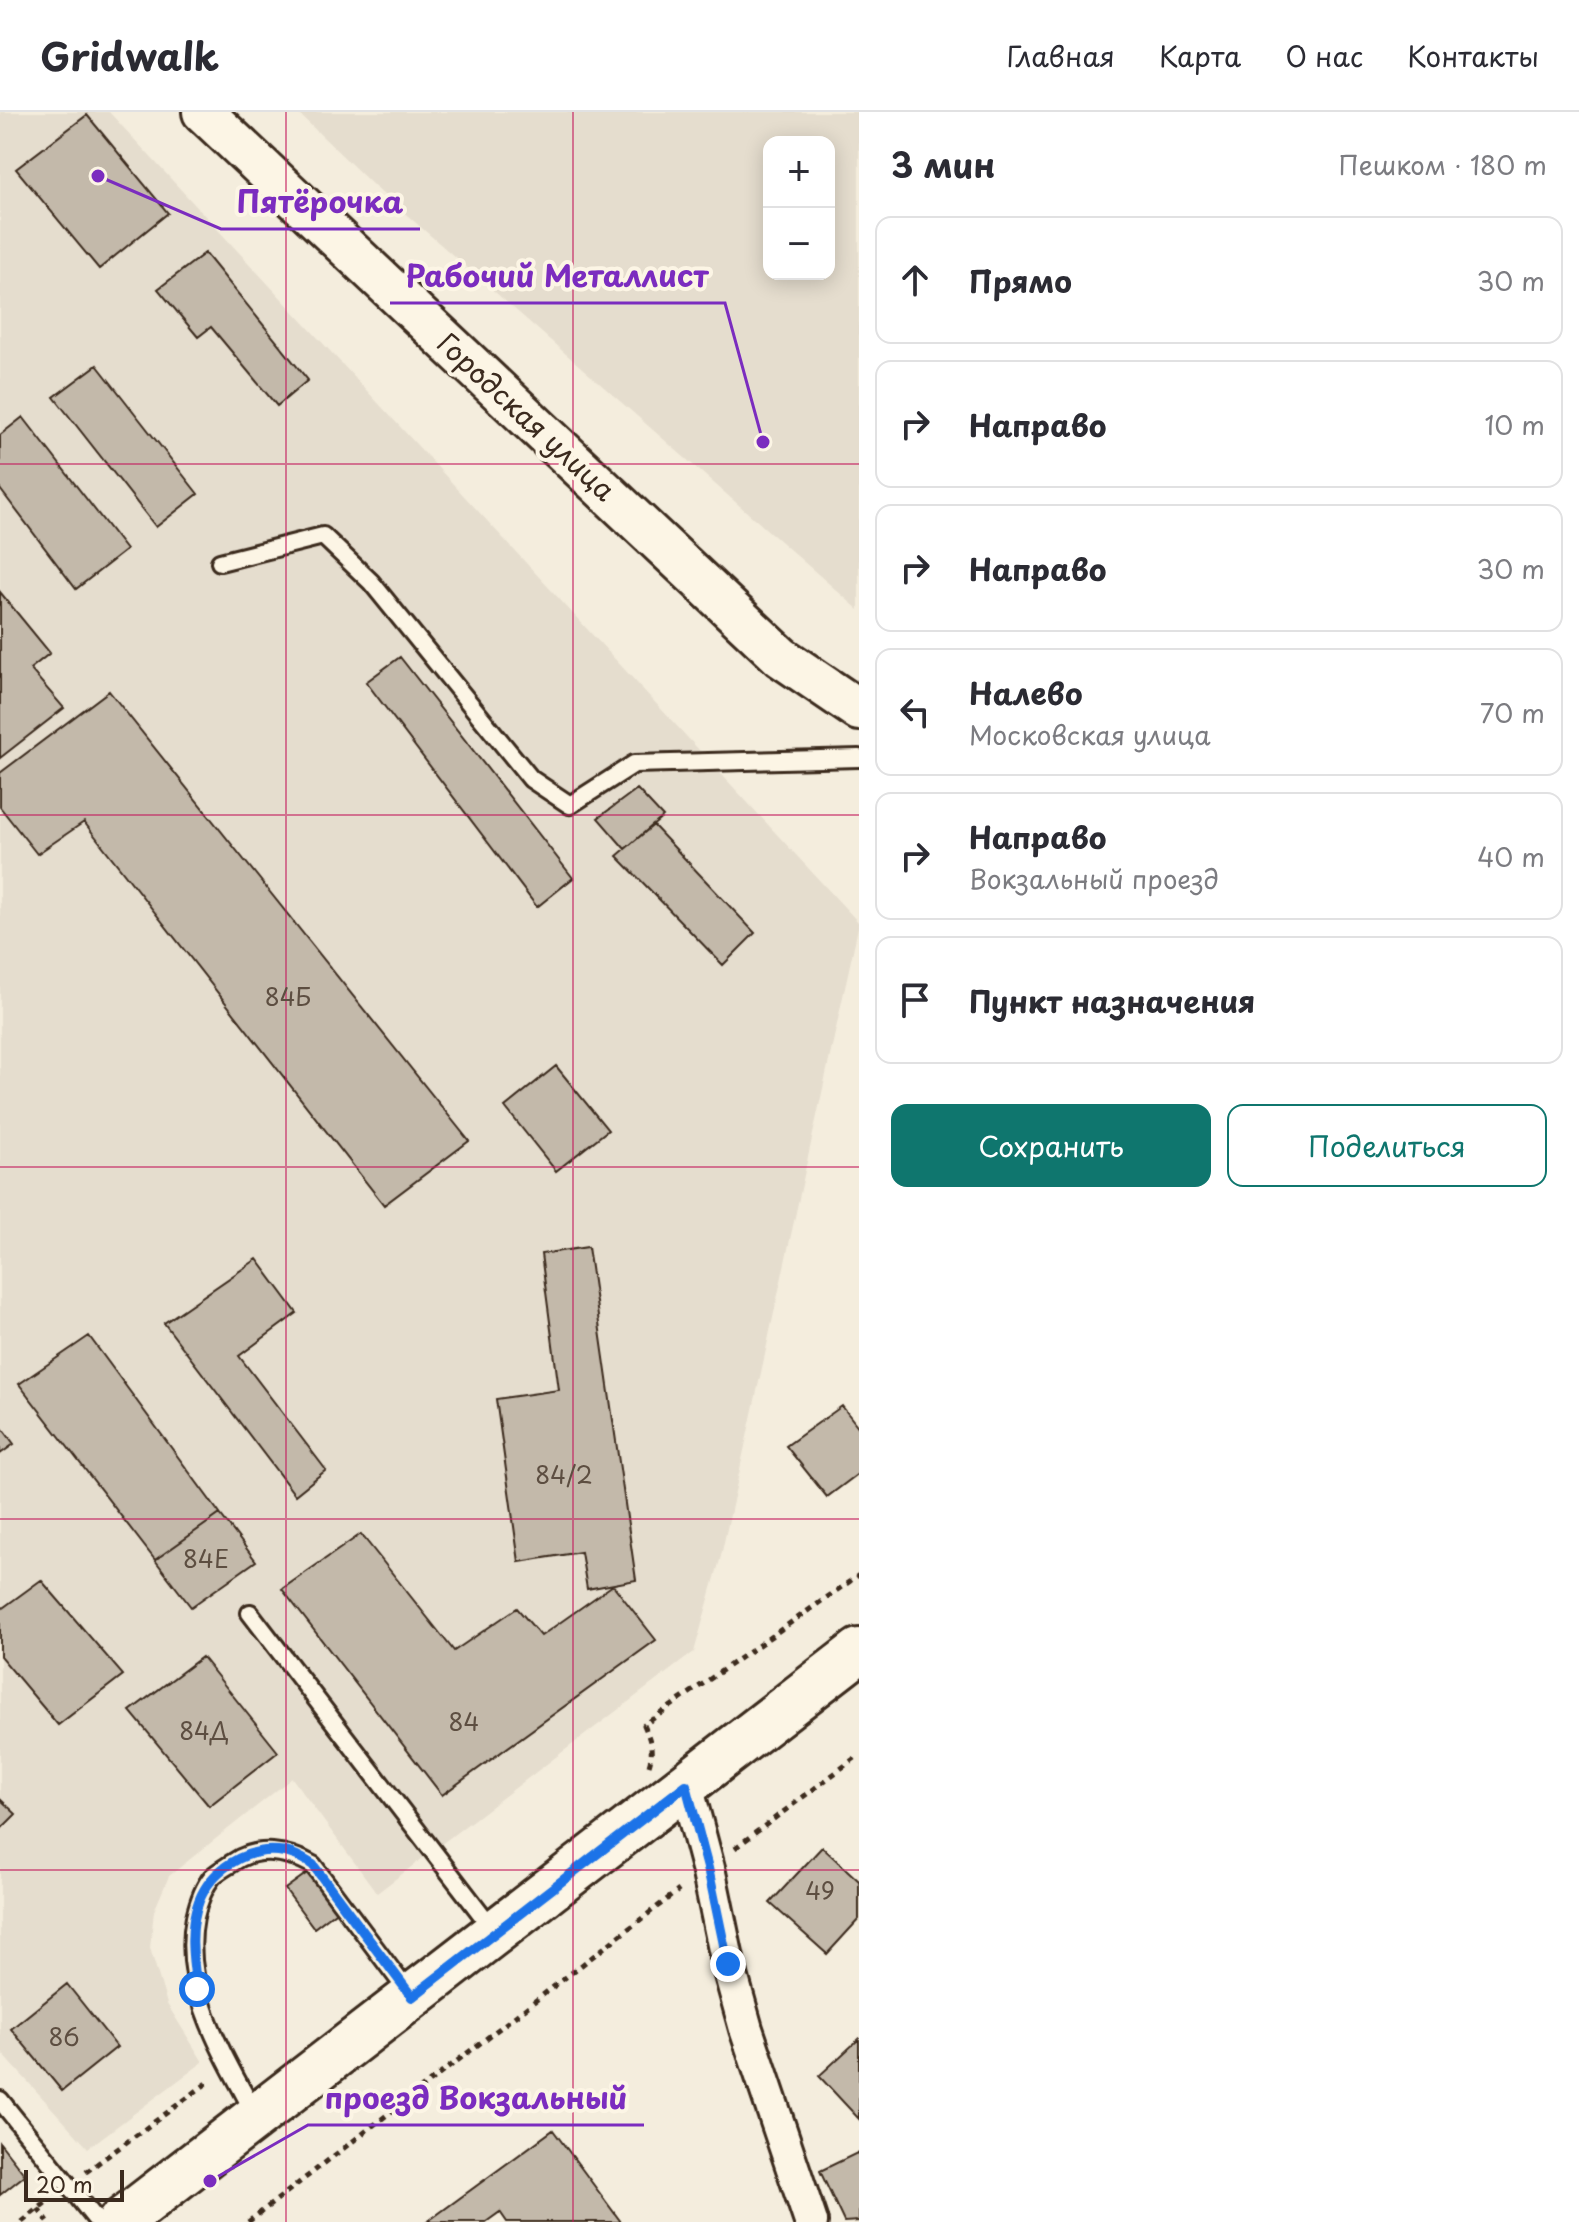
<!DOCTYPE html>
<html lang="ru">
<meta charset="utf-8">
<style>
:root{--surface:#fff;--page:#f2f2f3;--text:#2b2b33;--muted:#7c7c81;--line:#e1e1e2;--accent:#0f766e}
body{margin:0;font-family:"Playpen Sans",sans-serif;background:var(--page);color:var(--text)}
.controls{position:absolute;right:24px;top:24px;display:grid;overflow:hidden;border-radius:16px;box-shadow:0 4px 20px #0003}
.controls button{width:72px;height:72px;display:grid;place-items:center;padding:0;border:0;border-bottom:2px solid var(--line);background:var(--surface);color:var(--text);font:40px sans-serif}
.scale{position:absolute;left:24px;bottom:20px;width:100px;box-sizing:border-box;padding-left:8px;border:4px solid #3b2a1e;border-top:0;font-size:22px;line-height:28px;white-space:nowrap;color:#3b2a1e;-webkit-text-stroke:6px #fcf5e5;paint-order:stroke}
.stop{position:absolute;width:24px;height:24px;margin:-18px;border:6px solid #1a73e8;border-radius:50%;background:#fff}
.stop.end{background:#1a73e8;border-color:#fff;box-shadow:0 2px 8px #0008}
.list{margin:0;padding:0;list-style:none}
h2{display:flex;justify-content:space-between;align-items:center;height:104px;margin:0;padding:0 32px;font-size:34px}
h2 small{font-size:26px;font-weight:400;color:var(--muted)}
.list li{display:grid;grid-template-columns:52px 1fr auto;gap:24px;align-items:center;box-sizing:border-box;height:128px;margin:0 16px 16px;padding:0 16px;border:2px solid var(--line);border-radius:16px}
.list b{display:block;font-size:30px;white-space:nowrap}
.list p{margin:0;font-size:26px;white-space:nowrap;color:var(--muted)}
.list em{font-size:26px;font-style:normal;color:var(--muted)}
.actions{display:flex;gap:16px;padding:24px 32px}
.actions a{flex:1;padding:18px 0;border:2px solid var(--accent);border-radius:16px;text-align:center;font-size:28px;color:var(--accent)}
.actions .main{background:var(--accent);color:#fff}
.icon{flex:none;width:44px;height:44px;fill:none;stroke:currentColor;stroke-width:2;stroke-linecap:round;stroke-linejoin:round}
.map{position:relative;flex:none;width:859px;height:2110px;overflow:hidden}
header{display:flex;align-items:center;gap:48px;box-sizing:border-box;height:112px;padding:0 40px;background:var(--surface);border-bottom:2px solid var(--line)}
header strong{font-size:38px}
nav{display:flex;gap:44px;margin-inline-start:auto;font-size:28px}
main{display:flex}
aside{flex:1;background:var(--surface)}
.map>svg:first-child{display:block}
.built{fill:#e5ddce;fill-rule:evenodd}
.building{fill:#c3b9aa;stroke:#3b2a1e;stroke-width:2}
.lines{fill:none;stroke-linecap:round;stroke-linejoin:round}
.service-casing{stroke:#3b2a1e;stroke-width:22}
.minor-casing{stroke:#3b2a1e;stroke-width:38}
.tertiary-casing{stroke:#3b2a1e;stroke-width:46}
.secondary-casing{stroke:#3b2a1e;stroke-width:50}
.path{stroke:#3b2a1e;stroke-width:5;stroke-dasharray:6 6;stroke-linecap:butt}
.service{stroke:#fcf5e5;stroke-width:16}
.minor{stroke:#fcf5e5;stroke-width:32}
.tertiary{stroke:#fcf5e5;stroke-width:40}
.secondary{stroke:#fcf5e5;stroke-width:44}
.route{stroke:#1a73e8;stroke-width:10}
.grid{fill:none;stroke:#c2185b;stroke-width:2;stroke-opacity:0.55}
.labels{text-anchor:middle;stroke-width:8;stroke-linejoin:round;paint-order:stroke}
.number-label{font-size:24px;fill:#5d4e41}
.street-label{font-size:28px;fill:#3b2a1e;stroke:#fcf5e5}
.leader{fill:none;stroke:#7b2cbf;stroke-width:3}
.callout-dot{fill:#7b2cbf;stroke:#fcf5e5;stroke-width:3}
.callout-label{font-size:30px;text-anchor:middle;font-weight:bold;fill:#7b2cbf;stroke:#fcf5e5;stroke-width:8;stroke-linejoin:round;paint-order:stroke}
</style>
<header>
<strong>Gridwalk</strong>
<nav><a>Главная</a><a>Карта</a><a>О нас</a><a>Контакты</a></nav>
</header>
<main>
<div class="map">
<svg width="859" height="2110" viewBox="0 0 859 2110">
<rect width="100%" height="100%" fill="#f4eddd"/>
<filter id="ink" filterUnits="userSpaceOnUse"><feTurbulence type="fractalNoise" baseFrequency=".0125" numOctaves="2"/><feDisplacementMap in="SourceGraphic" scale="16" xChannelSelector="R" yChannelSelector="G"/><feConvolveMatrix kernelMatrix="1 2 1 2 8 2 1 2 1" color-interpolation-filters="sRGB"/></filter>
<g filter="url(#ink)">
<path class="built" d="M0 0H109L859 811 721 1444 694 1540 377 1781 292 1666 169 1764 154 1799 150 1836 167 1892 203 1950 88 2036 0 1939Z
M297 0H859V498L376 76ZM829 30V162H769V30Z"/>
<path class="building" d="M87 3 168 101 99 157 16 57Z
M205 141 308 268 277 294 211 215 198 225 158 177Z
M97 253 198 382 156 415 54 285Z
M23 305 126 438 76 477 0 377V323Z
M0 480 50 541 30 557 64 596 0 646Z
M400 545 573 766 537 795 366 570Z
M109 579 469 1029 384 1093 84 710 37 742 0 695V661Z
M637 677 663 705 625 737 598 706Z
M653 713 755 821 723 853 617 744Z
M556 954 608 1018 556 1059 505 995Z
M588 1135 636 1468 587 1477 581 1440 519 1450 496 1287 559 1278 541 1142Z
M257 1147 297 1201 239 1244 326 1358 295 1383 164 1211Z
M89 1224 220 1402 155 1448 19 1272Z
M842 1294 859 1316V1361L827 1385 786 1334Z
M0 1313 14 1332 0 1342Z
M220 1402 256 1449 191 1495 155 1448Z
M361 1422 454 1539 517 1496 541 1524 613 1473 656 1528 442 1683 282 1477Z
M41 1468 123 1563 58 1613 0 1544V1498Z
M202 1545 278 1640 209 1694 130 1599Z
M0 1687 16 1702 0 1718Z
M822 1735 859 1769V1807L827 1842 770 1791Z
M310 1759 339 1797 314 1816 285 1777Z
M67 1872 117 1935 62 1979 11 1917Z
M859 1927V2007L819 1964Z
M553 2018 621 2110H507L500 2100 486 2110H427Z
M0 2031 25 2063 0 2083Z
M859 2040V2109L844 2110 820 2059Z"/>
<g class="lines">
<defs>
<path id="service" d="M220 450 323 424 371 470 531 667 570 693 634 652 859 646
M250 1501 495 1820
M0 1988 98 2110
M255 2002C223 1942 181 1876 195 1805 198 1792 203 1776 212 1765 217 1760 226 1755 232 1751 257 1733 288 1739 313 1753L411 1884"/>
<path id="minor" d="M686 1673 708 1756 728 1852 746 1917 811 2110"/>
<path id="tertiary" d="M203 0 781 545 859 598"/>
<path id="secondary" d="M120 2110 859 1539"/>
</defs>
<use href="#service" class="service-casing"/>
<use href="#minor" class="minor-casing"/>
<use href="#tertiary" class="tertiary-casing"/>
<use href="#secondary" class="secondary-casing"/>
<path class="path" d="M649 1653C654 1638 650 1627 644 1613L859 1463
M735 1736 859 1643
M86 2060 210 1969
M38 2097 48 2110
M22 2110 49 2088
M248 2110 679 1778"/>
<use href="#service" class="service"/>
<use href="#minor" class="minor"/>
<use href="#tertiary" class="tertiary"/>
<use href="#secondary" class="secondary"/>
</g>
</g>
<g class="lines" filter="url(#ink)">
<path class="route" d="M197 1877C193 1849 188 1817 199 1789 211 1758 245 1736 278 1739 292 1740 302 1746 313 1753L412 1885 686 1673 708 1756 728 1852"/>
</g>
<path class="grid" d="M286 0V2110M573 0V2110M0 352H859M0 703H859M0 1055H859M0 1407H859M0 1758H859"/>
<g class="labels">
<g class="number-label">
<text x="288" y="894">84Б</text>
<text x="564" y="1372">84/2</text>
<text x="206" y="1456">84Е</text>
<text x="464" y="1619">84</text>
<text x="204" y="1628">84Д</text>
<text x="820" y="1788">49</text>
<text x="64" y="1934">86</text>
</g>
<g class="street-label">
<text transform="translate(526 305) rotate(43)" y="10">Городская улица</text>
</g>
</g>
<path class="leader" d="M98 64L221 117H420M763 330L725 191H390M210 2069L308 2013H644"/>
<g class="callout-dot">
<circle cx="98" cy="64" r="8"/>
<circle cx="763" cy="330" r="8"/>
<circle cx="210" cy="2069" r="8"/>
</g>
<g class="callout-label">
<text x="320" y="101">Пятёрочка</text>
<text x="557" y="175">Рабочий Металлист</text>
<text x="476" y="1997">проезд Вокзальный</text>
</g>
</svg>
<div class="controls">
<button>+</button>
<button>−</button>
</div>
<div class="scale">20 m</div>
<div class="stop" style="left:197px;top:1877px"></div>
<div class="stop end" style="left:728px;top:1852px"></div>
</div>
<aside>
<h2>3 мин<small>Пешком · 180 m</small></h2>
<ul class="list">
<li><svg class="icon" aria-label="ahead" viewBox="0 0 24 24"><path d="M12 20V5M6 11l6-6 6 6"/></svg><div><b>Прямо</b></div><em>30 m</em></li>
<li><svg class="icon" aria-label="right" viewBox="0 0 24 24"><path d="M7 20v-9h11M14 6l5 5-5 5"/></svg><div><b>Направо</b></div><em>10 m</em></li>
<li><svg class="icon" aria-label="right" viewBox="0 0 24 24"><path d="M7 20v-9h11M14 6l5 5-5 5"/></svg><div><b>Направо</b></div><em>30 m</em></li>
<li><svg class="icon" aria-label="left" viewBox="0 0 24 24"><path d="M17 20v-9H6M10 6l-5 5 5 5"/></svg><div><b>Налево</b><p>Московская улица</p></div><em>70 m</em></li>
<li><svg class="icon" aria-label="right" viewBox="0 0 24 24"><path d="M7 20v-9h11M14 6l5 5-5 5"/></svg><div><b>Направо</b><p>Вокзальный проезд</p></div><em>40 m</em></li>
<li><svg class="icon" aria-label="arrive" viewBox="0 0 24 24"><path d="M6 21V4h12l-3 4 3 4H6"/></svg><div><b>Пункт назначения</b></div></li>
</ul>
<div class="actions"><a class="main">Сохранить</a><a>Поделиться</a></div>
</aside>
</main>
